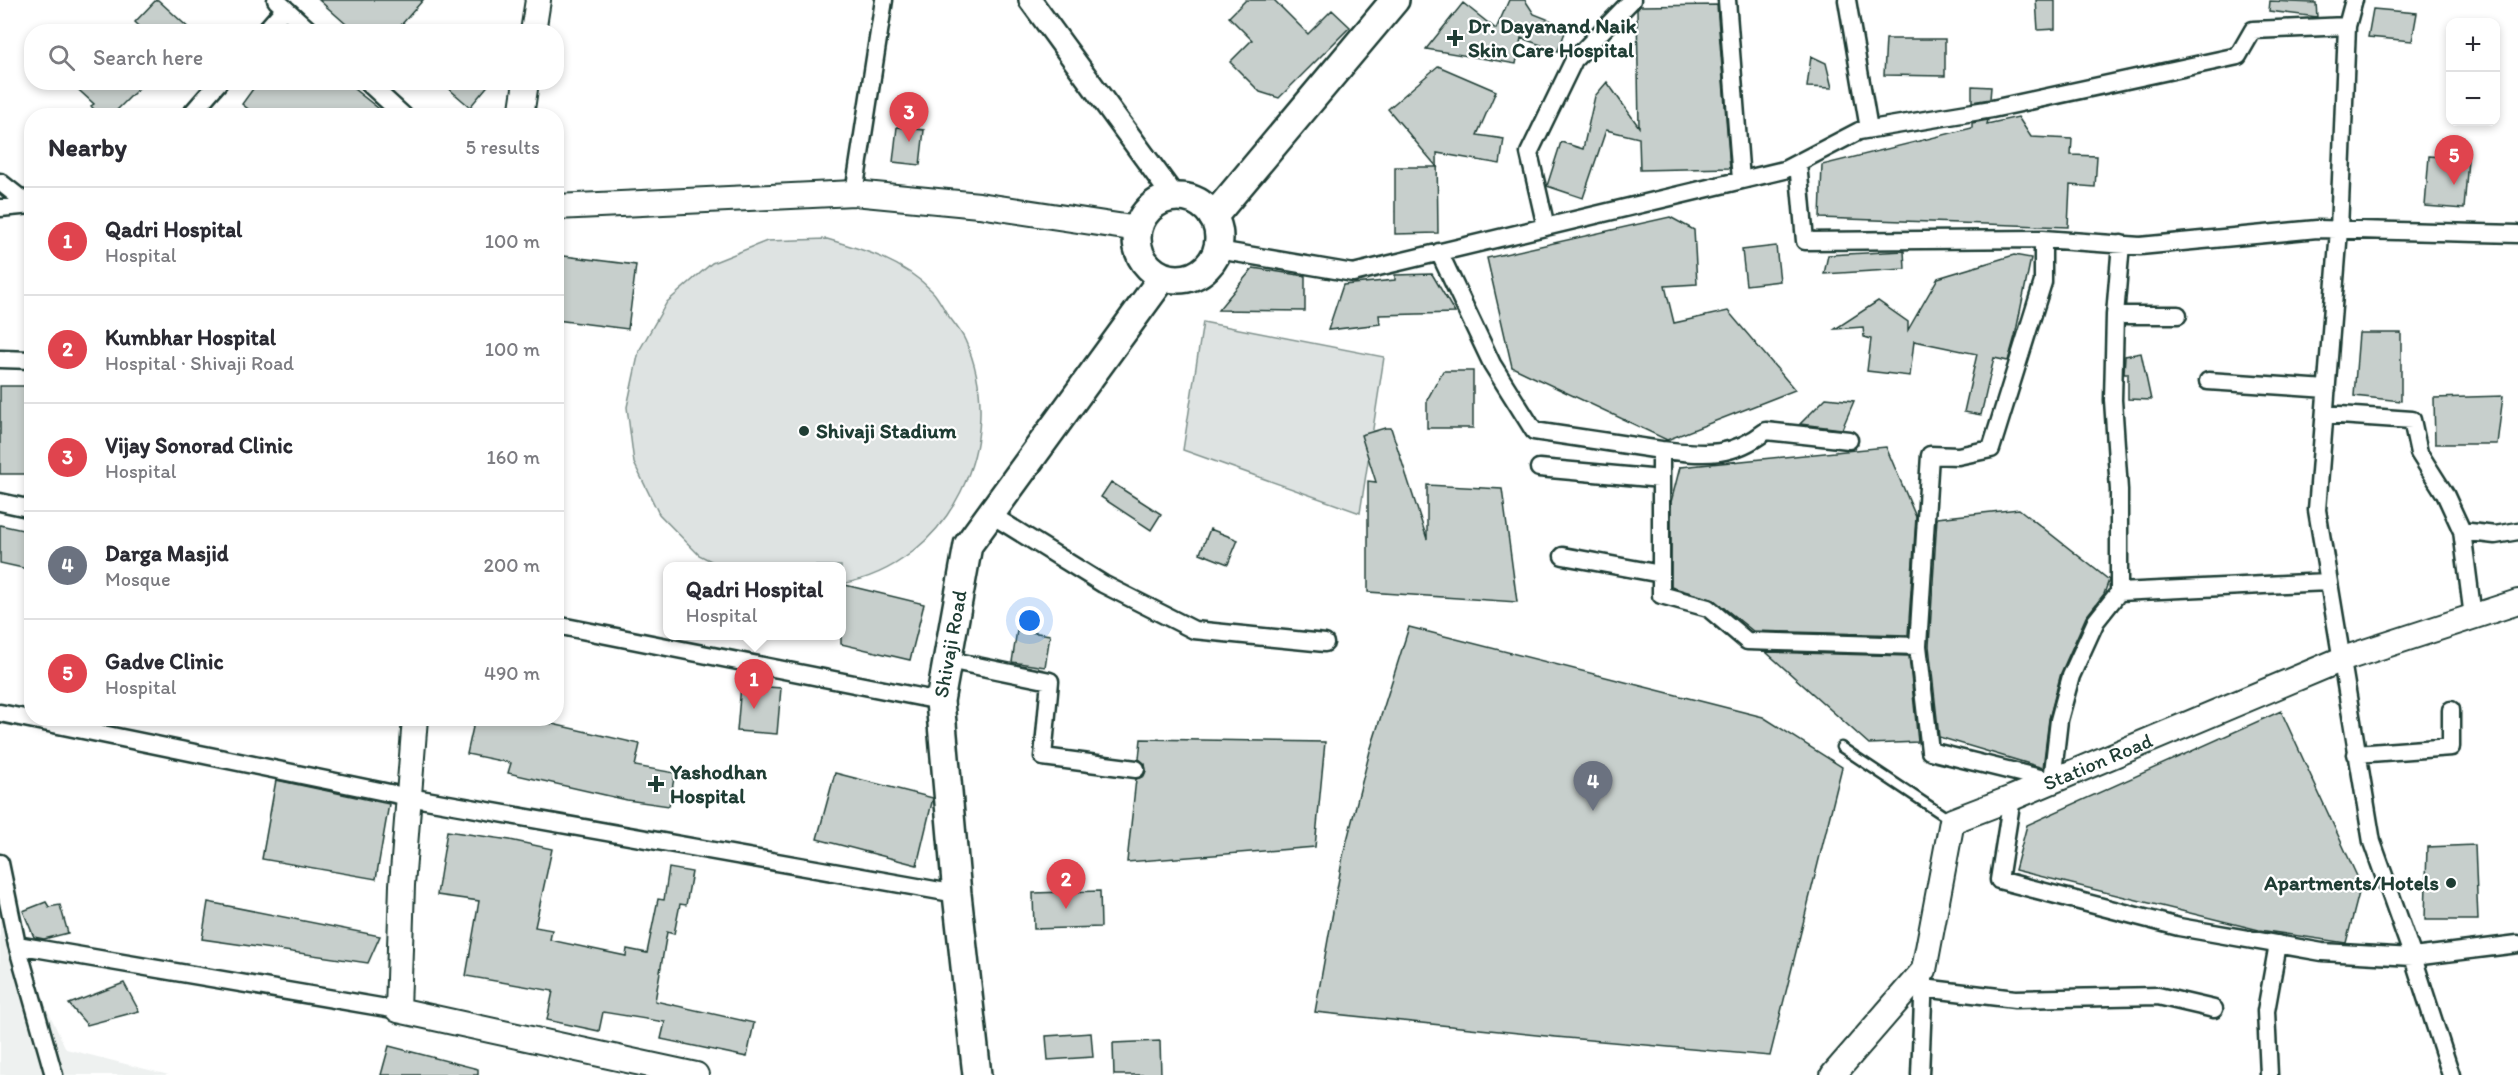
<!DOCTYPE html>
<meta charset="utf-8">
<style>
:root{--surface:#fff;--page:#f7f7f7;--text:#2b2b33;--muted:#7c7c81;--line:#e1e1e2;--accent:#0b8043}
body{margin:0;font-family:Itim,sans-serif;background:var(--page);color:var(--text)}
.controls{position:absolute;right:18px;top:18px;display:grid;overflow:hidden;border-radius:12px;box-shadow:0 3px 9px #0003}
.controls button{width:54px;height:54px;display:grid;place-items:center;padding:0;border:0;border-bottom:2px solid var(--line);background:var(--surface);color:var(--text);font:30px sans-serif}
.you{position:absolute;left:1030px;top:621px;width:21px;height:21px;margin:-15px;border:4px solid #fff;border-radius:50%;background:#1a73e8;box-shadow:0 0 0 9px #1a73e833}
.badge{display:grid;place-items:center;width:39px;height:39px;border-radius:50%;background:var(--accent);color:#fff;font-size:20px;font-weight:700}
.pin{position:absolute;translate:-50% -50px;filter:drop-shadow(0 2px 3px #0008)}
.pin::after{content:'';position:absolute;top:32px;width:21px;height:18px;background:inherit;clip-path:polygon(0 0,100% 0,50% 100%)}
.popup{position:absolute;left:663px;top:562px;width:183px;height:78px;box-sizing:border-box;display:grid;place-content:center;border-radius:12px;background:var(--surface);filter:drop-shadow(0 2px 4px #0005);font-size:20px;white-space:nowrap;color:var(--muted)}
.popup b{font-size:22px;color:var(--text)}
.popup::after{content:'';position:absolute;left:50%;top:100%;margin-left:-12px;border:12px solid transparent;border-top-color:var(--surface)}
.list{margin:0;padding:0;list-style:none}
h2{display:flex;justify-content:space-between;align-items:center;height:78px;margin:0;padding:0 24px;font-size:26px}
h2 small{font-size:20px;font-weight:400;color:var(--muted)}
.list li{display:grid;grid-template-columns:39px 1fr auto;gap:18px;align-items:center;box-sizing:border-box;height:108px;padding:0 24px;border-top:2px solid var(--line)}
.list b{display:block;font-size:22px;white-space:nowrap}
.list p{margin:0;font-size:20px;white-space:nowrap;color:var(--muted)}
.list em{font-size:20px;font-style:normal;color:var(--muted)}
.icon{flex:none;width:33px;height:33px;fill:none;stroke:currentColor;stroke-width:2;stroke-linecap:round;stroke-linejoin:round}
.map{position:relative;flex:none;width:2518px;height:1075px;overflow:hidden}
.search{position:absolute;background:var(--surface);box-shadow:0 3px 9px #0003;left:24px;top:24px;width:540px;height:66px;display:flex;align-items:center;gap:15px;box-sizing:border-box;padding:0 21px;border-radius:24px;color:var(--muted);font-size:22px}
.panel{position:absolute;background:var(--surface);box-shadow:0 3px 9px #0003;left:24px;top:108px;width:540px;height:618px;border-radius:24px}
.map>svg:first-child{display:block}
.built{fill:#eef1f0}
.green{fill:#dee3e2;stroke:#7e908b;stroke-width:1.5}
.building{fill:#c7cfcc;stroke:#1f3d34;stroke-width:1.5}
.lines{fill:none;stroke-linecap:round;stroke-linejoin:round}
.service-casing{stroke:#1f3d34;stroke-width:13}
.minor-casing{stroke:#1f3d34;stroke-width:21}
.tertiary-casing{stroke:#1f3d34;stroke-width:26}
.secondary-casing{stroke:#1f3d34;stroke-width:28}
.primary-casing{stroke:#1f3d34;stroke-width:32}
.service{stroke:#fff;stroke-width:8}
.minor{stroke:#fff;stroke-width:16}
.tertiary{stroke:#fff;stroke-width:21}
.secondary{stroke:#fff;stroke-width:24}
.primary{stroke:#fff;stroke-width:27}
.poi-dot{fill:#1f3d34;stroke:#fff;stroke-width:2}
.labels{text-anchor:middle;stroke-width:4.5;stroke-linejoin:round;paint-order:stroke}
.poi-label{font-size:21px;font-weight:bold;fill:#1f3d34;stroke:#fff;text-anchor:start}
.street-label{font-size:21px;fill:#1f3d34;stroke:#fff}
</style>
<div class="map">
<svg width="2518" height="1075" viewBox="0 0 2518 1075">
<rect width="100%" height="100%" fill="#fff"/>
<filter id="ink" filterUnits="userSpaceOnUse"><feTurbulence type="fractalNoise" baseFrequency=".0167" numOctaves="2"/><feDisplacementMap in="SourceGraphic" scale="12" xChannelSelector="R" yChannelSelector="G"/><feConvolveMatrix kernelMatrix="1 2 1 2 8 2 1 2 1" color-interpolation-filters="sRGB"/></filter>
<g filter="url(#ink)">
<path class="built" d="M0 884 17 945 66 1049 169 1075H0Z"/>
<path class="green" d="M827 239C865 250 903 261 932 291 938 297 942 306 947 314 953 322 961 331 965 340 1010 439 950 565 841 584V566H721L699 555 659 514 634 463 627 407 639 351 667 302 712 263 767 241Z
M1203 322 1384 357 1360 513 1183 450Z"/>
<path class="building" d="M156 0H158L193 32H145L135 22Z
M319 0H423L395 32H355Z
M1246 0H1274L1308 34 1332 10 1350 27 1279 98 1260 92 1230 62 1252 40 1229 17Z
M1509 0H1525L1534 14 1567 27 1558 51 1521 38 1516 64 1426 49 1463 3 1496 29Z
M2036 0H2055V29L2038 30Z
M2270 1 2316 3 2317 17 2269 11Z
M1717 5 1730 168 1640 170 1639 138 1606 130 1583 198 1547 186 1561 142 1583 149 1595 96 1607 82 1639 127 1637 10 1640 6Z
M2373 9 2417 13 2412 41 2368 37Z
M1886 39H1945V76L1884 75Z
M1811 56 1826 63 1832 88 1807 87Z
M1438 66 1496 91 1477 135 1504 139 1500 164 1437 153 1438 233 1395 234V167H1437L1388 109Z
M70 82H145L111 116H100L91 106 94 104Z
M258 82H345L388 116H257L242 104Z
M441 82H491L470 107Z
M1972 86 1991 87 1990 99 1972 102Z
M2018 117 2031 137 2072 139 2071 155 2097 156 2095 187 2070 185 2068 227 1820 218 1822 165 1972 128V123L1988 120 1987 124Z
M897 127 924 130 920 165 893 162Z
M2429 156 2468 159 2464 209 2425 206Z
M1670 217 1694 230 1697 284 1665 286 1674 323 1728 311 1795 390 1667 440 1512 367 1487 258Z
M1776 246 1780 281 1746 285 1742 250Z
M1904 251 1905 269 1824 274 1828 255Z
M556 255 636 265 628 329 556 320Z
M2014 255 2031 258 2015 336 2008 361 1994 358 1981 415 1964 412 1977 354 1914 341 1910 376 1867 371 1871 339 1864 337 1863 327 1835 329 1878 301 1908 322V330L1938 278Z
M1253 268 1305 276V311L1218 310Z
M1432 274 1455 313 1379 315 1380 324 1328 330 1343 285 1395 280V275Z
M2359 333H2401V401L2354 396Z
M2141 353 2151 400 2128 399V373H2124L2125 356Z
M1443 371H1473V428H1427V400Z
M0 386H32V474H0Z
M2503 396 2497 444H2435L2434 398Z
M1826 398 1854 401 1842 429 1800 424Z
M1385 428H1391L1427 539V485L1502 489 1517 602 1368 592V481L1376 482 1361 435Z
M1886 447 1916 517 1908 635 1753 631 1714 600 1671 587V502L1680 467Z
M1111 482 1161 514 1151 530 1101 497Z
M2019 509 2109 580 2104 594 2086 617 2061 673 2049 719 2043 768 1939 737 1929 646 1937 518Z
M0 525 32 532V570L0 563Z
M1210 529 1238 540 1228 564 1200 553Z
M841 584 924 604 910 660 841 644Z
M1409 627 1763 717 1842 767 1770 1056 1556 1037 1315 1012 1343 856 1370 751Z
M1017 630 1050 635 1045 667 1012 662Z
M1766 652 1909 656 1918 742 1869 744Z
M741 685 781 688 777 734 737 731Z
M2281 711 2361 885 2346 943 2259 930 2015 870 2027 825Z
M475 718H504L520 722 521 718H526L640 744 635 766 675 773 669 806 627 800 508 773 511 763 467 754Z
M1141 739 1325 742 1315 847 1127 862 1136 779 1144 776 1146 771 1145 764 1139 759Z
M835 773 933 798 917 865 817 839Z
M276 780 389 804 376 879 262 859Z
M447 831 510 840 552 849 535 927 552 930 550 940 626 956 627 949 647 953 658 899 664 900 669 868 692 872 686 905 680 904 674 934 667 932 655 1001 754 1023 747 1057 661 1039 665 1022 603 1012 599 1031 547 1020 553 991 466 976 479 901 437 895Z
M2475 845 2478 920H2425L2427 847Z
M1100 891 1101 927 1034 929 1033 893Z
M46 902 49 907 60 905 68 933 44 939 34 937 23 911Z
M208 902 380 936 368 963 202 939Z
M124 983 139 1011 87 1025 69 1004Z
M1091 1033 1093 1057 1048 1060 1046 1036Z
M1160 1041 1161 1075H1114L1113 1043Z
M389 1046 478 1069V1075H381Z"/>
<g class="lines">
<defs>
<path id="service" d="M1841 747 1952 821"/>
<path id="minor" d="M276 0 311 32
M1727 0 1741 180
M1847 0 1869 129
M2354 0 2347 26 2339 230 2317 510 2372 842 2413 957 2451 1075
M264 32 285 8
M367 82 404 116
M192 113 219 82
M1798 163 1805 241 2043 239 2140 246 2317 229 2518 234
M0 182 29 205
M854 193 884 0
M0 208 32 205
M1546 227 1529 153 1574 60 1632 0
M2043 239V282L1991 449 1958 456 1930 455 1918 646 1930 751 2052 781 2059 720 2071 676 2096 621 2119 592V490L2113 400 2115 315 2121 244
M1218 250 1353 273 1784 170 1859 131 1992 109 2238 56 2253 30 2347 26
M1439 252 1492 364 1534 431 1661 450V595L1708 608 1747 641 1918 646
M2115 315H2178
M0 359 32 360
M2208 381 2327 389
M2325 414 2412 420 2419 453 2445 494 2462 531 2495 535 2518 531
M1661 450C1703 454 1730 459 1766 431L1849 440
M1539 468 1661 479
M0 502 32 509
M990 514 1103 584 1194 630 1325 643
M2462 531 2473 617
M1563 556 1661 574
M2119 592 2328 582
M556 625 940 701
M948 660 1050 681 1043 757 1136 769
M0 713 409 797 957 894
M2356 754 2451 747V710
M2012 798 1999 880 2179 927 2322 952 2413 957 2518 944
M0 863 17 945 398 1010
M17 945 54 1075
M1923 988 2015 999 2158 996 2214 1009
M1920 1075 1924 977
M2269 1075 2266 1011 2278 944"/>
<path id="tertiary" d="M1030 0 1174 197"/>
<g id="secondary">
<path d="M533 32 538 0"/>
<path d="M521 116 526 82"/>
<path d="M556 207 854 193 979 205 1138 229"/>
<path d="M415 718 402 885 398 1010 696 1075"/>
<path id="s1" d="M1833 1075 1924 970 1952 821 2012 798 2340 660 2518 602"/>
</g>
<g id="primary">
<circle cx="1178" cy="238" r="41"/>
<path d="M1213 217 1395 0"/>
<path id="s2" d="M977 1075 957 894 940 701 968 545 1163 277"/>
</g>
</defs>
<use href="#service" class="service-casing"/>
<use href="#minor" class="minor-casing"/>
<use href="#tertiary" class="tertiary-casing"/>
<use href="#secondary" class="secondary-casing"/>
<use href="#primary" class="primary-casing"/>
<use href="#service" class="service"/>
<use href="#minor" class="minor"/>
<use href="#tertiary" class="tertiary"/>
<use href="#secondary" class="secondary"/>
<use href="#primary" class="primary"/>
</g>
</g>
<g class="poi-dot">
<path d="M1452 29h6v6h6v6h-6v6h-6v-6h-6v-6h6z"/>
<circle cx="804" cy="431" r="6"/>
<path d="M653 775h6v6h6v6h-6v6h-6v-6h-6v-6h6z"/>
<circle cx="2451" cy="883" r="6"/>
</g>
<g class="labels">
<g class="poi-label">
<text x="1468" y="33">Dr. Dayanand Naik<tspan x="1468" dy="24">Skin Care Hospital</tspan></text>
<text x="816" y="438">Shivaji Stadium</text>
<text x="670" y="779">Yashodhan<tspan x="670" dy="24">Hospital</tspan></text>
<text x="2439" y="890" text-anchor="end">Apartments/Hotels</text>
</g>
<g class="street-label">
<text dy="7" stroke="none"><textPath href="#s2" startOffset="434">Shivaji Road</textPath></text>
<text dy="7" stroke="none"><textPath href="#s1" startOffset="448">Station Road</textPath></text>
</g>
</g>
</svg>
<div class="controls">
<button>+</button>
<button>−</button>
</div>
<div class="you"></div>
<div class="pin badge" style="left:754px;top:709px;background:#e0444e">1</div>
<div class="popup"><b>Qadri Hospital</b>Hospital</div>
<div class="pin badge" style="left:1066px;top:909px;background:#e0444e">2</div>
<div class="pin badge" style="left:909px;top:142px;background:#e0444e">3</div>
<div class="pin badge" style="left:1593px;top:811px;background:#6b7280">4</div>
<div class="pin badge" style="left:2454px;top:185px;background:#e0444e">5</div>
<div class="search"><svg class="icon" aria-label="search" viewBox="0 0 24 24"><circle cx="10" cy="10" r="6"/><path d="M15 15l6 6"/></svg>Search here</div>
<section class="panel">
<h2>Nearby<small>5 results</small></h2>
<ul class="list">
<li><span class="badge" style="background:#e0444e">1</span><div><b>Qadri Hospital</b><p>Hospital</p></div><em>100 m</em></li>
<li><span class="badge" style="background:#e0444e">2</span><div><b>Kumbhar Hospital</b><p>Hospital · Shivaji Road</p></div><em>100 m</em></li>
<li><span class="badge" style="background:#e0444e">3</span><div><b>Vijay Sonorad Clinic</b><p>Hospital</p></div><em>160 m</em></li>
<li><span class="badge" style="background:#6b7280">4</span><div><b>Darga Masjid</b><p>Mosque</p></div><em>200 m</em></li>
<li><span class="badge" style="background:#e0444e">5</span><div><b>Gadve Clinic</b><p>Hospital</p></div><em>490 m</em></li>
</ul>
</section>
</div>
